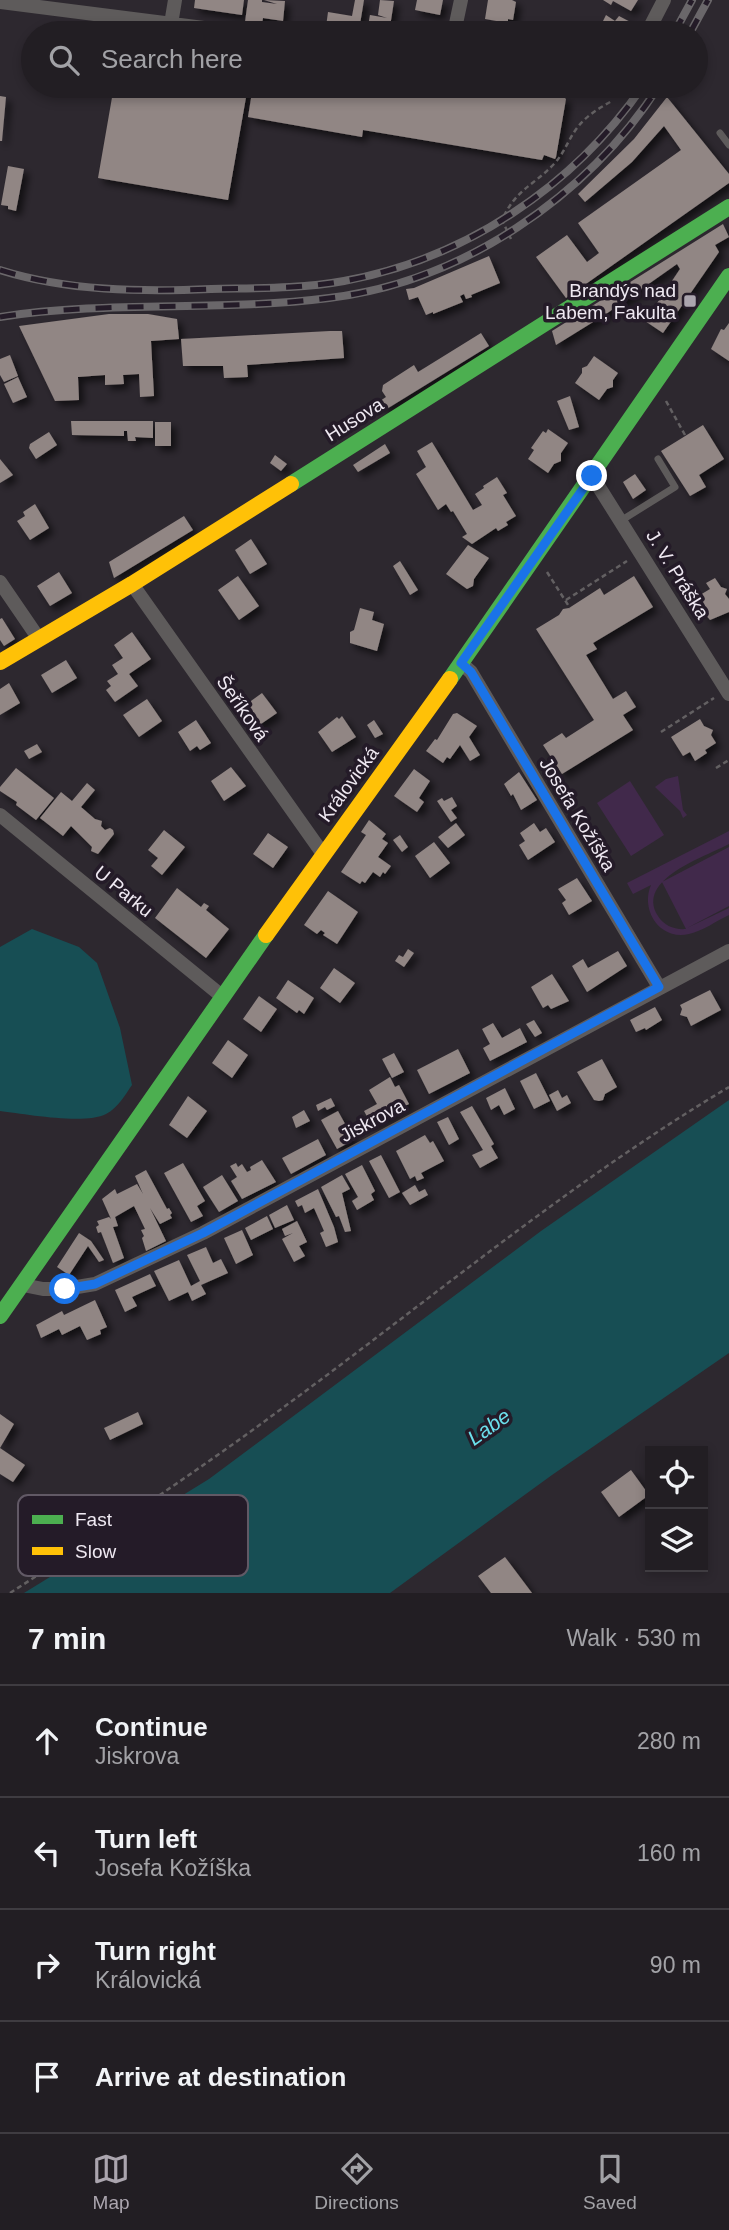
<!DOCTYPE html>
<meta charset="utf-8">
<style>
:root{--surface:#221e23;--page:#2a272b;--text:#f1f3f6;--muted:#a2a2a6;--line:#3f3c41;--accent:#aba5ae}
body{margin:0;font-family:Helvetica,sans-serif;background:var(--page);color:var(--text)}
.controls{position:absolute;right:21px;bottom:21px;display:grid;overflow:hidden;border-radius:0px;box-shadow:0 4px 10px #0003}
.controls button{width:63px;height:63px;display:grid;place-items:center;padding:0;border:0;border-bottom:2px solid var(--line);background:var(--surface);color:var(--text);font:35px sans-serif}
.stop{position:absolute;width:21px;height:21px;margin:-16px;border:5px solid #1a73e8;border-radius:50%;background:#fff}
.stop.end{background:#1a73e8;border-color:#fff;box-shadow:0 2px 7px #0008}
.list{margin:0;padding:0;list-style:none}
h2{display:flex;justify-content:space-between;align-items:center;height:91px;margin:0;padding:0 28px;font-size:30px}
h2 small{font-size:23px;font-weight:400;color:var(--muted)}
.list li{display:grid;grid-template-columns:46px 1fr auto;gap:21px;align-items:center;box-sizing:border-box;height:112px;padding:0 28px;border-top:2px solid var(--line)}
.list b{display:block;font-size:26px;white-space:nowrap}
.list p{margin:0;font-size:23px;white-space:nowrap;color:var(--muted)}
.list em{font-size:23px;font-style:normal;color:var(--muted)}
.icon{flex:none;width:38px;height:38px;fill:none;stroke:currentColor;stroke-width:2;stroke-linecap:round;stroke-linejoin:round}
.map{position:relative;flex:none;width:729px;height:1593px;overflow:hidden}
.search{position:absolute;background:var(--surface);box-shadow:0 4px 10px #0003;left:21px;right:21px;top:21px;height:77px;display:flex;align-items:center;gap:18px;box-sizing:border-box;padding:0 24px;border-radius:38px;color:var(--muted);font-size:26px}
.sheet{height:539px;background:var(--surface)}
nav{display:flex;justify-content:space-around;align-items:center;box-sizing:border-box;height:98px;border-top:2px solid var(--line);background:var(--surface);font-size:19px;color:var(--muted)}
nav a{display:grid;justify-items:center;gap:4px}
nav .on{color:var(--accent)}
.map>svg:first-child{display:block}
.green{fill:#41294b}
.water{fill:#174e54}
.building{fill:#918684;filter:url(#shadow)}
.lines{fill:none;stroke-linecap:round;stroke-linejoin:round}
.path{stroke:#636062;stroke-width:2.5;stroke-dasharray:5 3.5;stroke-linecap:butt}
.lane{stroke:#5e5b5b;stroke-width:7}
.street{stroke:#5e5b5b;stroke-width:14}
.fast{stroke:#4caf50;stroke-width:16}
.slow{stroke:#ffc107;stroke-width:16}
.rail-casing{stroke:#6a676a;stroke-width:8}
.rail{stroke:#241b28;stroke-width:5;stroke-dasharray:16;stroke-linecap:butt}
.route{stroke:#1a73e8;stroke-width:9}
.poi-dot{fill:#aba5ae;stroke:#241b28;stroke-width:2.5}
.labels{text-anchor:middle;stroke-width:7;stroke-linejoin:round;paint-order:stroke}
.poi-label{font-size:19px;fill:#efe9f2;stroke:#241b28;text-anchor:end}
.street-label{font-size:19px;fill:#efe9f2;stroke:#241b28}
.water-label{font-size:21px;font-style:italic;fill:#6bdfeb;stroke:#241b28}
.key{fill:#241b28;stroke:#615965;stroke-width:2}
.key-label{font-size:19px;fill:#efe9f2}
</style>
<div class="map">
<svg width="729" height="1593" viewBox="0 0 729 1593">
<defs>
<filter id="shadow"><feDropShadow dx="5" dy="5" stdDeviation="3.5" flood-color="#0009"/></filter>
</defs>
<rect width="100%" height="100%" fill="#2d282f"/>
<path class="green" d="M678 776 683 810 687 815 683 818 680 811 655 787 666 779Z
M630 781 664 835 631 856 597 803Z
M729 831V844C705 857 635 879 658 916 664 926 675 930 686 929L662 882 729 847V906L687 928 729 908V915C716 921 703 931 689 934 660 941 640 910 651 885L633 894 627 883Z"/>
<path class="water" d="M32 929 79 947 97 963 120 1028 132 1085C125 1095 118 1108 106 1114 85 1125 25 1114 0 1111V947Z
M729 1100V1353L552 1475 390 1593H24L209 1479 541 1231Z"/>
<path class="building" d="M195 0H244L242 15 194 8Z
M248 0H262V2L277 4 264 0 285 1 283 21 263 18 262 24 245 22Z
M355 0H364L360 24 351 23 350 30 326 27 328 12 352 16Z
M380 0 394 1 389 33 367 32 370 15 387 18 378 15Z
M417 0H443L440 15 415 10Z
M488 0H512L516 2 513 20 508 19V23L485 19Z
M603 0H638L631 11 613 1 611 5Z
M606 15 615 21 619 16 636 25 632 33 621 28 622 26 617 23 613 31 617 33H597Z
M114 86H248L228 200 98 178Z
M253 86H362L364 89V86H494L563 98V96L566 99 556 157 555 159 544 155 542 160 363 130 362 137 248 117Z
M0 96 6 97 2 141H0Z
M667 97 729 174V183L566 298 536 257 567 235 587 262 599 253 578 223 681 150 664 126 632 162 585 202 578 194 634 139Z
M8 166 24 169 16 211 8 209V206L1 205Z
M723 224 729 237 715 245 719 252 663 333 645 321 680 269 677 264 606 314 556 345 552 331Z
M489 256 500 283 471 295 472 297 466 299 464 294 460 296 463 302 433 314V312L426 315 418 297 409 300 406 289 414 288Z
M109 314H148L177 319 179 339 151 341 154 396 140 397 139 374 123 375 124 384 105 385V375L78 377 79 400 55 401 19 326Z
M729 323V361L711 349 721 329 724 330Z
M330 331H342L344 358 247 365 248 377 224 378 223 366H183L181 339Z
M481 333 489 346 385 410 380 401 386 397 382 391 383 385 414 365 418 372Z
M10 355 18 376 4 382 0 375V359Z
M594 356 618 373 613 380V387L607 389 599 400 575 383 582 373V368L587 366Z
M18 377 27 397 13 403 4 384Z
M570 396 579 427 569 430 557 401Z
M71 421H153V438L135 437 136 441H128L127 431H124V436L72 435Z
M155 422H171V446H155Z
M703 425 724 459 699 475 706 487 690 496 661 451Z
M548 429 568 443 561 453V461L554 464 548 473 528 459 534 450 531 448 543 431 546 433Z
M49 432 57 445 36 459 29 448 30 444Z
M432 442 473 510 482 505 475 494 484 488 483 486 497 477 507 493 503 495 516 516 506 522 508 525 498 531 496 528 472 544 462 537 467 534 453 511 451 512 446 504 438 510 416 474 426 467 417 451Z
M385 444 390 453 358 472 353 465Z
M275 455 287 464 281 471 270 463Z
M0 459 13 475 0 483Z
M635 474 646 490 633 499 623 482Z
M35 504 49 528 30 540 17 521 25 516 23 512Z
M184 516 193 530 114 578 109 562Z
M251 539 267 564 250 574 235 550Z
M468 545 489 558 474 579 473 586 467 589 446 574Z
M400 561 418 590 410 595 393 566Z
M59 572 72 593 50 606 37 586Z
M238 576 259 606 239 620 218 590Z
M634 576 653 607 593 643 597 649 586 655 613 699 626 691 636 707 623 715 633 730 562 774 543 745 562 733 566 738 594 720 536 629 559 615 563 609 569 608 600 588 604 595Z
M715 578 721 587 727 589 725 594 729 599V612L710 620 695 602 702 598 700 595 710 589 706 583Z
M360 608 374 612 372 620 384 624 377 651 350 643V632L354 630Z
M2 618 15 639 4 646 0 640V619Z
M132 632 151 659 129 674 138 686 115 702 106 690 111 686 107 681 118 674 112 665 123 658 114 645Z
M66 660 77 678 52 693 41 675Z
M9 683 20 703 0 715V689Z
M262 693 277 713 258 726 244 706Z
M147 699 162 721 139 737 123 715Z
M457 713 477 726 469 737 480 755 470 761 460 745 450 759 447 757 443 763 426 751 435 739 437 740 453 714Z
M342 716 356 737 332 752 318 732 337 717 339 719Z
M700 719 704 726 713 730 711 735 716 743 705 750 707 753 695 761 690 752 683 756 671 737Z
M196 720 211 743 200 750 197 746 190 751 178 732Z
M374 720 383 734 375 738 367 725Z
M37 744 42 752 29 759 24 751Z
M231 767 246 786 224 801 211 781Z
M16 768 54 798 36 820 16 805 17 802 0 791V787Z
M414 769 430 781 419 798 424 802 417 812 394 796Z
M519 772 537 800 521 810 513 794 511 796 504 784Z
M87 783 95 790 81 807 95 819 102 821 101 826 105 830 110 828 113 830 114 834 98 854 91 851 92 847 71 826 63 836 40 818 61 792 72 801Z
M452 797 457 806 451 810 457 818 451 822 437 801 442 798 444 801Z
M369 820 386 834 382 839 388 843 378 857 391 866 385 874 383 872 380 877 373 872 365 883 362 881 360 884 341 872 366 835 361 832Z
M456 823 465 835 448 848 438 837Z
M534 823 540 832 546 828 555 842 528 860 519 845 525 841 520 833Z
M164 830 185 847 162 875 151 866 158 858 148 850Z
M268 833 288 847 273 868 253 854Z
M400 835 408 847 402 852 393 840Z
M434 842 450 863 430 878 415 856Z
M577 878 592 901 569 915 562 903 566 900 558 889Z
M177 888 201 907 204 903 209 906 206 910 229 929 206 958 155 918Z
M328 891 358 912 337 944 323 935 325 933 321 930 317 934 304 925Z
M408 949 414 953 404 967 395 961 399 955 403 957Z
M618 951 627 966 587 992 572 966 583 959 588 968Z
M334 968 355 983 340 1003 320 988Z
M552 974 569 1001 551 1009 548 1005 543 1008 531 987Z
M288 980 314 998 304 1014 299 1010 297 1013 276 998Z
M710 990 721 1010 691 1026 687 1017 680 1015 682 1009 680 1005Z
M259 996 277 1009 261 1032 243 1019Z
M655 1007 662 1020 646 1030 645 1028 636 1032 630 1020Z
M534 1020 542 1033 535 1037 526 1024Z
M493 1023 502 1038 520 1028 527 1042 490 1061 483 1048 490 1044 482 1029Z
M228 1040 248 1055 232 1078 212 1063Z
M458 1049 470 1073 429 1094 417 1070Z
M394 1053 404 1072 392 1078 382 1059Z
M602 1059 617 1087 605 1094 603 1100 599 1101 594 1100 577 1072Z
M536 1073 550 1101 534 1109 520 1081Z
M390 1077 395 1087 399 1085 409 1104 371 1124 364 1111 377 1104 369 1090Z
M505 1088 515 1109 504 1115 499 1105 491 1110 486 1098Z
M558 1090 562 1098 567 1095 571 1103 557 1111 549 1095Z
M188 1096 207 1111 187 1138 169 1125Z
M331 1098 335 1106 327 1110 325 1107 318 1111 316 1105Z
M472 1106 494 1144 491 1146 498 1158 480 1168 472 1155 483 1150 460 1112Z
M304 1110 310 1121 296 1128 292 1117Z
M338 1111 354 1140 337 1149 321 1120Z
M448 1117 459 1139 449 1145 437 1122Z
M425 1135 430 1143 433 1141 444 1161 421 1173 424 1178 417 1181 415 1176 410 1179 396 1151Z
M318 1139 326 1155 291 1174 282 1158Z
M381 1155 400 1192 389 1198 369 1161Z
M262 1160 276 1182 242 1199 231 1181 237 1177 230 1166 236 1163 238 1167 242 1164 247 1172 251 1170 250 1167Z
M183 1163 205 1201 197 1206 203 1216 191 1222 164 1173Z
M362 1165 375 1191 371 1194 374 1200 357 1210 352 1201 358 1197 345 1174Z
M146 1170 167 1209 169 1208 172 1213 170 1215 172 1218 160 1224 150 1208 166 1241 146 1251 142 1238 144 1236 141 1230 145 1229 134 1206 115 1217 118 1226 113 1227 124 1258 113 1263 101 1232 98 1233 96 1227 99 1225 97 1221 109 1217 111 1219 102 1199 115 1189 117 1194 137 1184 143 1194 135 1176Z
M222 1175 238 1201 219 1212 203 1187Z
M342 1175 350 1189 342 1193 351 1231 345 1232 339 1216 336 1217 321 1187Z
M415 1185 419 1192 425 1189 428 1195 410 1205 402 1193Z
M318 1189 334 1227 338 1242 326 1247 320 1233 324 1231 314 1208 305 1213 302 1205 298 1207 295 1201Z
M287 1205 294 1220 275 1228 269 1215Z
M267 1216 273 1229 251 1240 245 1228Z
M297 1221 307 1242 299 1246 305 1256 294 1262 282 1239 293 1233 285 1236 282 1229Z
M242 1230 253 1255 236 1264 224 1238Z
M79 1233 91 1241 104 1260 99 1262 88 1246 69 1275 57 1267Z
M206 1247 213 1263 221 1259 228 1273 201 1285 206 1294 192 1301 188 1292 169 1301 154 1271 179 1260 191 1286 200 1281 187 1255Z
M150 1274 156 1286 132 1297 137 1306 125 1312 115 1290Z
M95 1300 107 1327 100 1330 101 1334 87 1340 80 1326 62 1335 59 1329 41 1338 36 1325 62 1311 64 1315Z
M138 1412 143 1424 110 1440 104 1428Z
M0 1414 14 1424 0 1448Z
M0 1448 25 1465 13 1482 0 1474Z
M631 1470 649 1495 619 1517 601 1492Z
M505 1557 532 1593H491L478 1576Z"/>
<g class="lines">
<path class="path" d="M511 239 502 220C516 189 533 186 554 164 565 152 568 140 577 128 586 116 599 108 612 101
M666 401 685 435
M547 572 570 608
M566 600 627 561
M661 732 714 698
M716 768 729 760
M10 1593C99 1536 188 1478 273 1415 424 1305 568 1183 729 1087"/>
<path class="lane" d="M720 133 729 145
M622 520 675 487 658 459"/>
<path class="street" d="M0 2 243 33
M171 24 175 0
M454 33 461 0
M647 33 664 0
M616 86H618
M592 476 729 694
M0 582 39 639
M132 584 323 854
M461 663 471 672 659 987
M0 815 223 997
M23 1285 43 1289H65L95 1284 203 1233 729 951"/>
<path class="fast" d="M291 484 729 207
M450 679 729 276
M0 1316 266 935"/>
<path class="slow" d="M0 662 132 584 291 484
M266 935 450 679"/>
<defs>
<path id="rail" d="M674 33 692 0
M690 33 708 0
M0 270C67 291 141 292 211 289 255 288 300 289 344 281 465 259 573 187 643 86
M0 317C109 300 220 312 329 298 462 282 587 197 659 86"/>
</defs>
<use href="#rail" class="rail-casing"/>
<use href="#rail" class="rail"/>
</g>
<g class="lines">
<path class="route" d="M65 1289 95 1284 203 1233 659 987 471 672 461 663 592 476"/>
</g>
<rect class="poi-dot" x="683" y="294" width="14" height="14" rx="3.5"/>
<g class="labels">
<g class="poi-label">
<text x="676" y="297">Brandýs nad<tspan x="676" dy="22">Labem, Fakulta</tspan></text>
</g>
<g class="street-label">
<text transform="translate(354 419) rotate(-32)" y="7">Husova</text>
<text transform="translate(678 574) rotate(58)" y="7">J. V. Práška</text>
<text transform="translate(243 708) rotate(55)" y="7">Šeříková</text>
<text transform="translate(348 784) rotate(-54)" y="7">Královická</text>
<text transform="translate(578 814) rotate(59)" y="7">Josefa Kožíška</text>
<text transform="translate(124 891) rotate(39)" y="7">U Parku</text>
<text transform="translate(372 1120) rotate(-28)" y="7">Jiskrova</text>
</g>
<g class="water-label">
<text transform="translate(489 1427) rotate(-35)" y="7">Labe</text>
</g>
</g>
<rect x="18" y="1495" width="230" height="81" rx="10" class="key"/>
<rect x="32" y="1515" width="31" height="9" fill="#4caf50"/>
<rect x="32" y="1547" width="31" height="8" fill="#ffc107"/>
<g class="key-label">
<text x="75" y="1526">Fast</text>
<text x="75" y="1558">Slow</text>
</g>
</svg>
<div class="controls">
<button><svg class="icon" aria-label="locate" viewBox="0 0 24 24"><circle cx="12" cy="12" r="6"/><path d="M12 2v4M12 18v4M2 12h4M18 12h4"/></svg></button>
<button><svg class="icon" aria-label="layers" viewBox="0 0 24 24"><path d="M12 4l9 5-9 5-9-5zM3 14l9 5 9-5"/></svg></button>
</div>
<div class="stop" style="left:65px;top:1289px"></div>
<div class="stop end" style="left:592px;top:476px"></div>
<div class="search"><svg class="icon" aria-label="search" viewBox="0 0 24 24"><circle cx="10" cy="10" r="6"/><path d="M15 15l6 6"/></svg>Search here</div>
</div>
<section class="sheet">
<h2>7 min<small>Walk · 530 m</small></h2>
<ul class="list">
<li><svg class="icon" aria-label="ahead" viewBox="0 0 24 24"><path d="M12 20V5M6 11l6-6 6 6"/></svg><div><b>Continue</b><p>Jiskrova</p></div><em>280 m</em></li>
<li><svg class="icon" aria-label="left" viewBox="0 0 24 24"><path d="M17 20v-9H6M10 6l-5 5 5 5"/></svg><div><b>Turn left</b><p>Josefa Kožíška</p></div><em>160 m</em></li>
<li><svg class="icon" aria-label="right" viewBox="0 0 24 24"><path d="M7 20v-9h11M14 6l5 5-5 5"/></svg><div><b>Turn right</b><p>Královická</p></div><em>90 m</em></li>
<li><svg class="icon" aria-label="arrive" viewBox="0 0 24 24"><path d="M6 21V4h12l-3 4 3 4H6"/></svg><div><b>Arrive at destination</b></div></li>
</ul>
</section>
<nav>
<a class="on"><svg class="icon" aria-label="map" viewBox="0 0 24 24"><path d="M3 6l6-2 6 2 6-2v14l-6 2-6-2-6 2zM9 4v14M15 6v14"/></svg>Map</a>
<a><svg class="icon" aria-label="directions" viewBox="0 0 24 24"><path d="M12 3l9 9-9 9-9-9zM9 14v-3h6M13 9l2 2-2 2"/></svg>Directions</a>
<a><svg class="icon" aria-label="saved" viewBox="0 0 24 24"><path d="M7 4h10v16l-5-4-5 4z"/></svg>Saved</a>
</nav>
